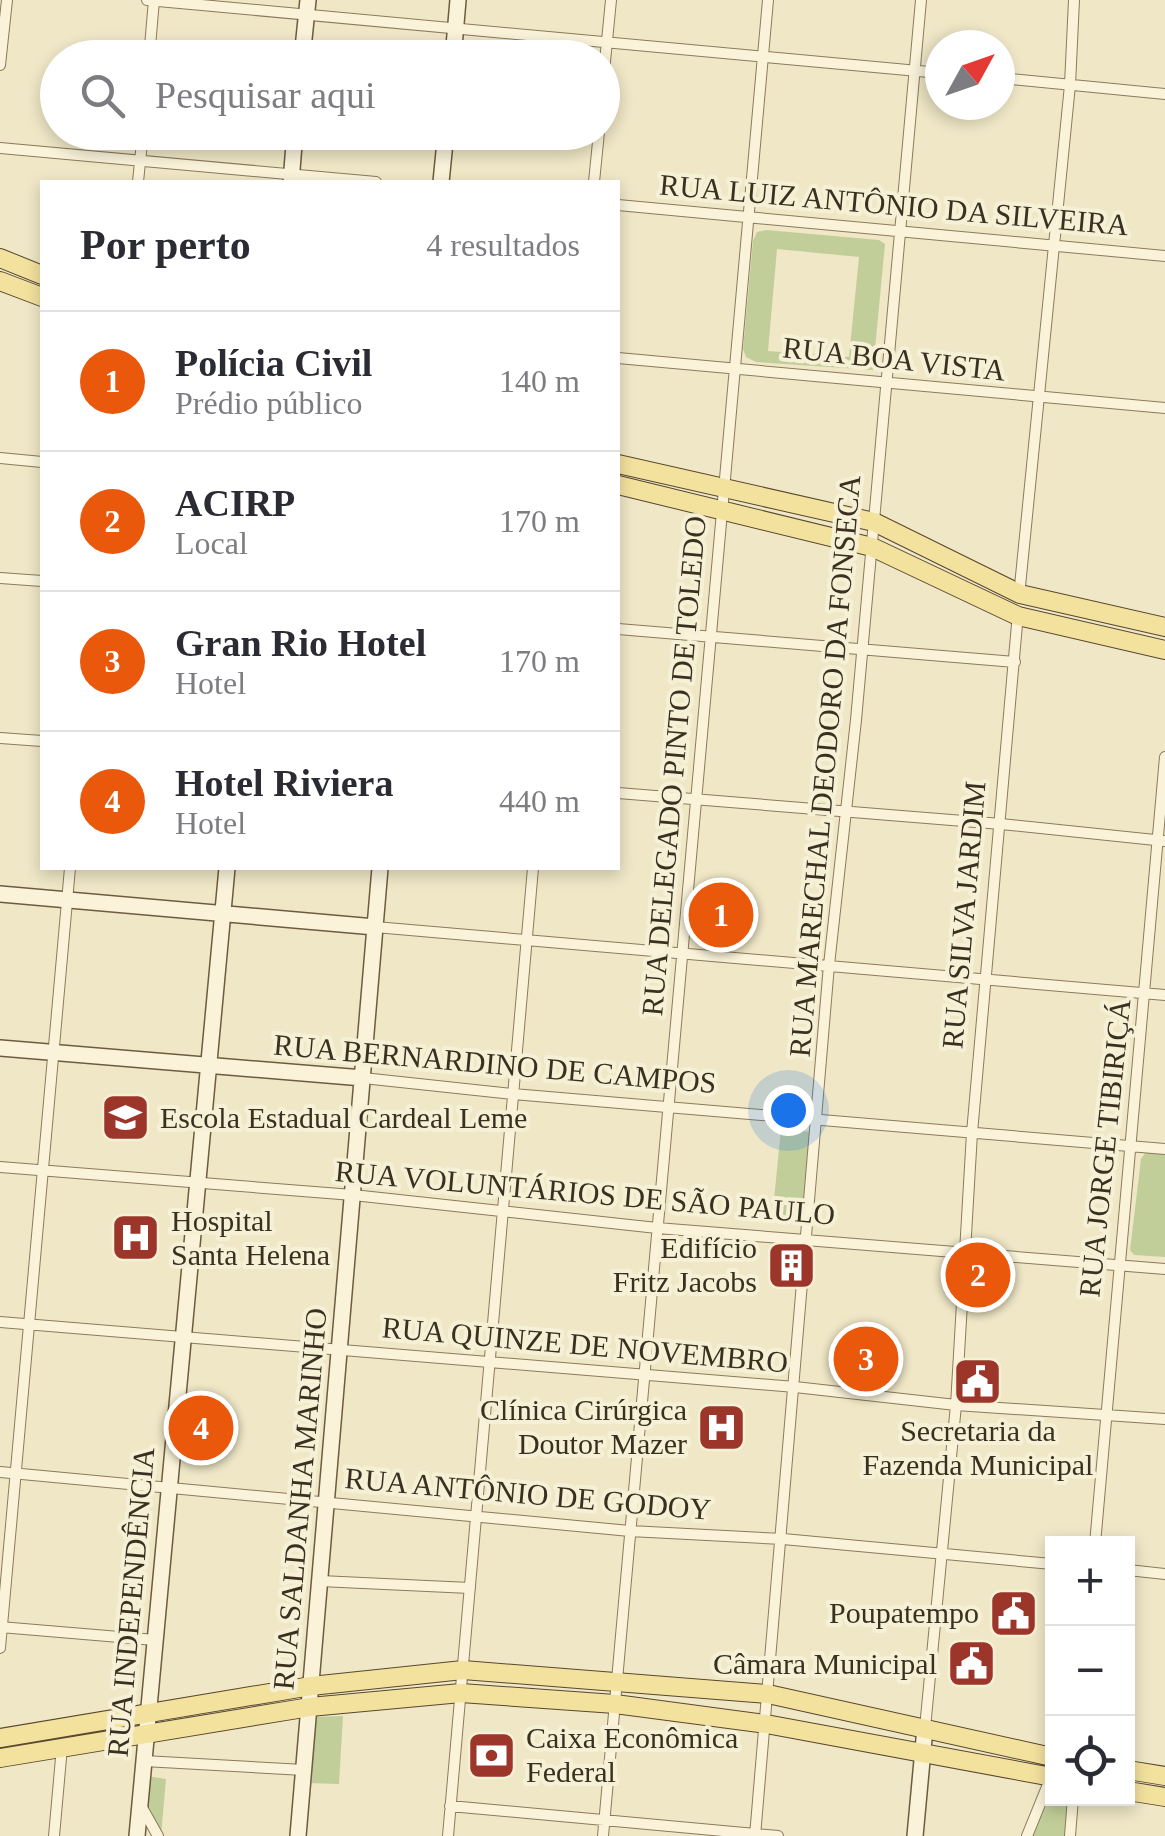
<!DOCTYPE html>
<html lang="pt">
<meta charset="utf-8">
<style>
:root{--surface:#fff;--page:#f7f7f7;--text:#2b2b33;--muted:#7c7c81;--line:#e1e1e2;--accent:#ea580c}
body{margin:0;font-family:"Times New Roman",serif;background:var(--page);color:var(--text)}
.controls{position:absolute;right:30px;bottom:30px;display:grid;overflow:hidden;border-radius:0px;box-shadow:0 5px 15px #0003}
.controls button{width:90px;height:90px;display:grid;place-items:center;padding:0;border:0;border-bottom:2px solid var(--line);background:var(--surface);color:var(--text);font:50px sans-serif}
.compass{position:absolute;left:925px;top:30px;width:90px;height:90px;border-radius:50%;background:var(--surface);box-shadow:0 5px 15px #0003;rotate:50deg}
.you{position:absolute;left:788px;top:1110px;width:35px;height:35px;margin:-25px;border:8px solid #fff;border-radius:50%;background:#1a73e8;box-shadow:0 0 0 15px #1a73e833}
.badge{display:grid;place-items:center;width:65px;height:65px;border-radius:50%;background:var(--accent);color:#fff;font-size:32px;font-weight:700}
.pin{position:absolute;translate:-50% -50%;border:5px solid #fff;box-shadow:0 2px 10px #0006}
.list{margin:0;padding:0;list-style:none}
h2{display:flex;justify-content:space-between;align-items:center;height:130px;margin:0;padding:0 40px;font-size:42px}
h2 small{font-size:32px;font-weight:400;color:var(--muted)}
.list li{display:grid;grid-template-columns:65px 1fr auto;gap:30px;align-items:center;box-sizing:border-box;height:140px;padding:0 40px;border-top:2px solid var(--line)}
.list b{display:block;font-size:38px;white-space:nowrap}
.list p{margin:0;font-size:32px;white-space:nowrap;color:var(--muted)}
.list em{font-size:32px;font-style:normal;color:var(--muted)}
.icon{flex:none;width:55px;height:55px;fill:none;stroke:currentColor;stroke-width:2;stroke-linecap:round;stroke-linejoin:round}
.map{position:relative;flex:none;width:1165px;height:1836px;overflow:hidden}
.search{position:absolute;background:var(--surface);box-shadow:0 5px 15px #0003;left:40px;top:40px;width:580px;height:110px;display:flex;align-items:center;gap:25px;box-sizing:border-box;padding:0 35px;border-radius:55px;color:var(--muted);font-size:38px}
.panel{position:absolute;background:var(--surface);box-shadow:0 5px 15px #0003;left:40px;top:180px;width:580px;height:690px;border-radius:0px}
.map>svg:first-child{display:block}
.green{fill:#c2ce99;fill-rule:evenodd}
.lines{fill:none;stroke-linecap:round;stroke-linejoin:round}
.street-casing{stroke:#8b7a5b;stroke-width:12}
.secondary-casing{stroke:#6d5b3e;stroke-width:18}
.primary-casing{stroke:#59472f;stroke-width:20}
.street{stroke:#faf3da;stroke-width:10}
.secondary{stroke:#faf3da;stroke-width:15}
.primary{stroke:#f3e19e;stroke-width:18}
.labels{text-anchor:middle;stroke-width:8;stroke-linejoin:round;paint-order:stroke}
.street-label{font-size:30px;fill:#3b301f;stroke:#f6f1d6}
.poi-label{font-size:30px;fill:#3b301f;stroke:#f6f1d6;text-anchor:end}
</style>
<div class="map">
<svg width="1165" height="1836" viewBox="0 0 1165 1836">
<rect width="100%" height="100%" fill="#efe7c6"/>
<path class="green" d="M766 230 879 240 885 244 873 370 756 362 746 357 743 349 753 241 757 232ZM777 249 859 257 849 357 768 351Z
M781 1129 813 1132 804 1223 772 1220Z
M1146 1152 1165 1153V1257L1134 1255 1130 1250 1141 1159Z
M343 1716 339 1784 306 1783 312 1717Z
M147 1776 166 1779 161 1836 145 1805Z
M1052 1786V1798L1070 1799 1066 1836H1032Z"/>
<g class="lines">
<defs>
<path id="street" d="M147 0 940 73
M149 58 154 0
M0 65 7 0
M1000 78 1165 94
M602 92 611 0
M0 148 376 182
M138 182 143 132
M594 182 599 132
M618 205 1165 256
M618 358 1165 408
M0 458 42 462
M0 578 42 581
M1019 596 1070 85 1074 0
M618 629 1015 662
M0 738 42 741
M618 793 1001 824 1165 841
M375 927 1165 995
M363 1078 513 1094 1165 1149
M0 1167 353 1195 657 1228 1165 1269
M0 1322 795 1387 956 1405 1165 1419
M0 1472 630 1531 783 1539 1052 1564
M1095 1544 1165 757
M1128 1570 1165 1574
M320 1581 470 1588
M0 1627 155 1640
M0 1648 70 868
M925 1728 956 1405 972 1133 1018 613
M144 1761 304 1770
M140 1804 158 1836
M450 1806 778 1836
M54 1836 62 1747
M448 1836 533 868
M603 1836 768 0
M755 1836 829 965 856 720 921 0
M1027 1836 1051 1777
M1070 1836 1073 1798"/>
<path id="secondary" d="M302 58 308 0
M453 58 458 0
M291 182 295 132
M441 182 446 132
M0 894 375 927
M0 1048 363 1078
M137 1836 227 868
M298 1836 380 868
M915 1836 925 1728"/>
<path id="primary" d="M0 258 42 275
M0 281 42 297
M618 464 874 522 1020 594 1165 627
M618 485 872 547 1018 616 1165 650
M0 1738 311 1686 463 1670 768 1694 1052 1757
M0 1758 310 1707 461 1693 615 1704 766 1724 1052 1777
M1128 1770 1165 1776
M1128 1791 1165 1797"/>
</defs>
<use href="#street" class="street-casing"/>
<use href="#secondary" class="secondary-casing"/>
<use href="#primary" class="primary-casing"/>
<use href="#street" class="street"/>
<use href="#secondary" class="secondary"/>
<use href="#primary" class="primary"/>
</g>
<defs>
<symbol id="school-square" viewBox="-11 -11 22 22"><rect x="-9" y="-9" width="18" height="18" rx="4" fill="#9c352a" stroke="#f6f1d6"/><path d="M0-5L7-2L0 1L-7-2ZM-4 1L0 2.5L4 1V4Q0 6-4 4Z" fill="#fff"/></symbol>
<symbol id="hospital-square" viewBox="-11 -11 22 22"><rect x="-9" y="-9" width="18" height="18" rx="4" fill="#9c352a" stroke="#f6f1d6"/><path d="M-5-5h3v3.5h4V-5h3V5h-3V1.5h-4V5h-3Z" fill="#fff"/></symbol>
<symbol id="building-square" viewBox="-11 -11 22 22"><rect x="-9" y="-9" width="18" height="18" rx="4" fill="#9c352a" stroke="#f6f1d6"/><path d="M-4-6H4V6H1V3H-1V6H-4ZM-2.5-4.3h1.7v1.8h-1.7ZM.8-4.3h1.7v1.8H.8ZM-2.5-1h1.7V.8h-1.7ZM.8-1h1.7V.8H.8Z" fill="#fff"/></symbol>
<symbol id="civic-square" viewBox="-11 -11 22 22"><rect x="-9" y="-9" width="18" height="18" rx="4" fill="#9c352a" stroke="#f6f1d6"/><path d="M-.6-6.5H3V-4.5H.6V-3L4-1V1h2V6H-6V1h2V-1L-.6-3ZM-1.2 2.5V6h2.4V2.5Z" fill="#fff"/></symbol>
<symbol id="bank-square" viewBox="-11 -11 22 22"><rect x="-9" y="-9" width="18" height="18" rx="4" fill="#9c352a" stroke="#f6f1d6"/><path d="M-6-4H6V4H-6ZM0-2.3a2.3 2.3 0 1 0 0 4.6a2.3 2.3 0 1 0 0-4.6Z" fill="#fff"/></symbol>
</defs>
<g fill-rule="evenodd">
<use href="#school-square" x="98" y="1090" width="55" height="55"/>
<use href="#hospital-square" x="108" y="1210" width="55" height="55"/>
<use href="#building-square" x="764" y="1238" width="55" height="55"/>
<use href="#civic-square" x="950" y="1354" width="55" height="55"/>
<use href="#hospital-square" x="694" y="1400" width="55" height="55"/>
<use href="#civic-square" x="986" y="1586" width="55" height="55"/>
<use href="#civic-square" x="944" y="1636" width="55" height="55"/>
<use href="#bank-square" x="464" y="1728" width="55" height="55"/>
</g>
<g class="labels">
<g class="street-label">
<text transform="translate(894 205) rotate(5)" y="10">RUA LUIZ ANTÔNIO DA SILVEIRA</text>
<text transform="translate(894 359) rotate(6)" y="10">RUA BOA VISTA</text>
<text transform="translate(674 766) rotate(-85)" y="10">RUA DELEGADO PINTO DE TOLEDO</text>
<text transform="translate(825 766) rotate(-85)" y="10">RUA MARECHAL DEODORO DA FONSECA</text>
<text transform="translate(964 915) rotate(-85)" y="10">RUA SILVA JARDIM</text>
<text transform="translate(495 1064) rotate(5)" y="10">RUA BERNARDINO DE CAMPOS</text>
<text transform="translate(1105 1148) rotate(-84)" y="10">RUA JORGE TIBIRIÇÁ</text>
<text transform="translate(585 1193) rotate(5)" y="10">RUA VOLUNTÁRIOS DE SÃO PAULO</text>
<text transform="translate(585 1345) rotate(5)" y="10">RUA QUINZE DE NOVEMBRO</text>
<text transform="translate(528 1494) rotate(5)" y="10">RUA ANTÔNIO DE GODOY</text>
<text transform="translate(300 1499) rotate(-85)" y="10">RUA SALDANHA MARINHO</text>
<text transform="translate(131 1602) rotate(-85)" y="10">RUA INDEPENDÊNCIA</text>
</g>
<g class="poi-label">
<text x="160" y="1128" text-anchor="start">Escola Estadual Cardeal Leme</text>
<text x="171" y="1231" text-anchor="start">Hospital<tspan x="171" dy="34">Santa Helena</tspan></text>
<text x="757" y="1258">Edifício<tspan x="757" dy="34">Fritz Jacobs</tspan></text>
<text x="687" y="1420">Clínica Cirúrgica<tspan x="687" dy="34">Doutor Mazer</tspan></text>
<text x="978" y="1441" text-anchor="middle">Secretaria da<tspan x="978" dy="34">Fazenda Municipal</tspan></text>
<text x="979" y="1623">Poupatempo</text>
<text x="937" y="1674">Câmara Municipal</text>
<text x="526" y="1748" text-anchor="start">Caixa Econômica<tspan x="526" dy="34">Federal</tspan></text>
</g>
</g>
</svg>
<div class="controls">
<button>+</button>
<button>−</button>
<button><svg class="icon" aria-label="locate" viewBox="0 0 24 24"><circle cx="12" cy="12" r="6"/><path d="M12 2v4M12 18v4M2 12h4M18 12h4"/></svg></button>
</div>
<svg class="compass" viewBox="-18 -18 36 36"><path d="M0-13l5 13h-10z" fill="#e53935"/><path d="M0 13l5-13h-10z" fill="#7c7c81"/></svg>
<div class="you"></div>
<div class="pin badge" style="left:721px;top:915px">1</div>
<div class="pin badge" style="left:978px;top:1275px">2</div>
<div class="pin badge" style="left:866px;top:1359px">3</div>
<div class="pin badge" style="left:201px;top:1428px">4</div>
<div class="search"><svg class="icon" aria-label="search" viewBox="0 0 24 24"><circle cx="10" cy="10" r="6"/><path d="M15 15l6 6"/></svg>Pesquisar aqui</div>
<section class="panel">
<h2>Por perto<small>4 resultados</small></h2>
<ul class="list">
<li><span class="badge">1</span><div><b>Polícia Civil</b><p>Prédio público</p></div><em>140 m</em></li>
<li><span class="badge">2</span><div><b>ACIRP</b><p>Local</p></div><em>170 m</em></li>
<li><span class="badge">3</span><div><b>Gran Rio Hotel</b><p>Hotel</p></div><em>170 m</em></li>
<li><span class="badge">4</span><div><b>Hotel Riviera</b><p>Hotel</p></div><em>440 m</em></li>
</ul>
</section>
</div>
